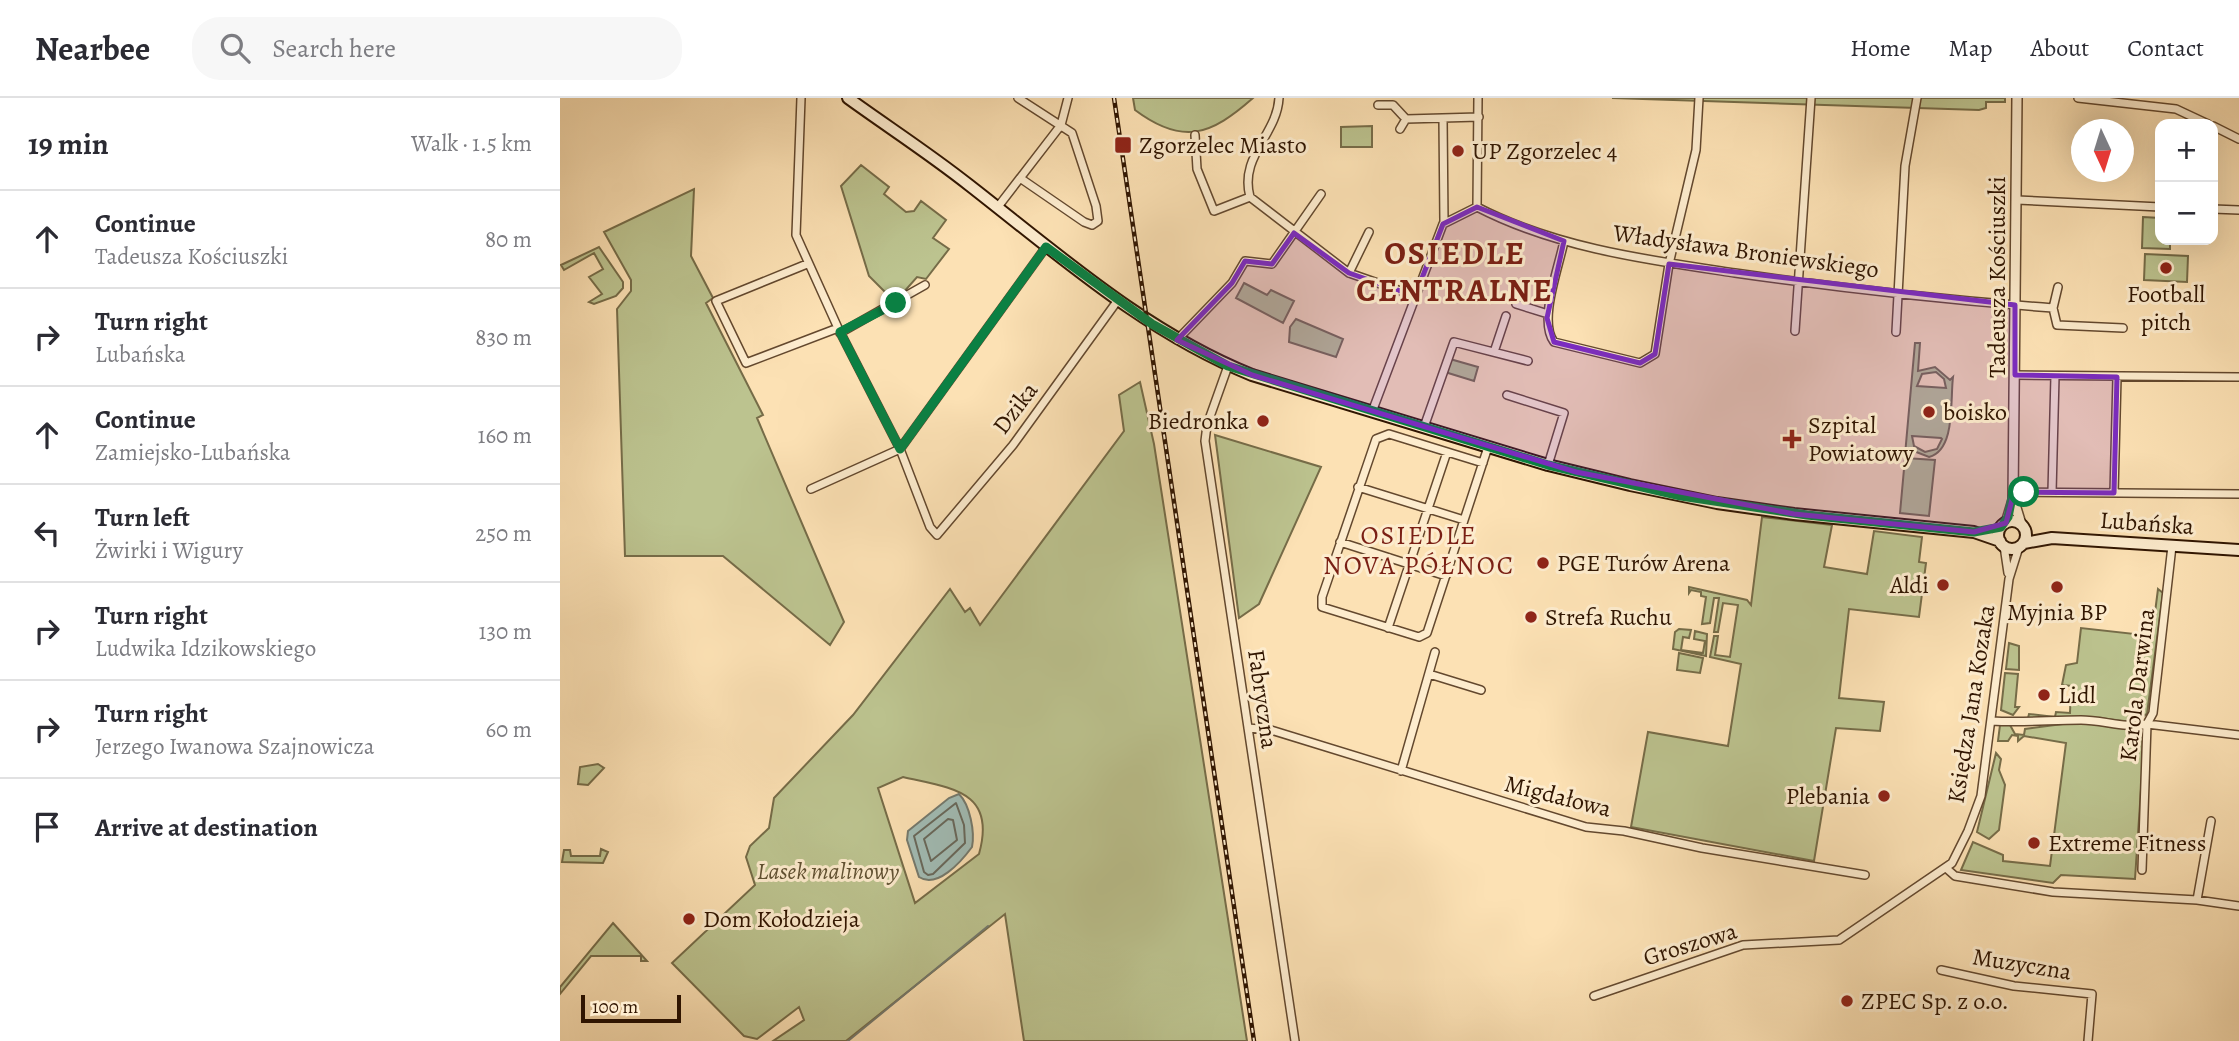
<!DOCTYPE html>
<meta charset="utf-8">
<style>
:root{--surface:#fff;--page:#f7f7f7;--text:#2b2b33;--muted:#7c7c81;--line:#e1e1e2}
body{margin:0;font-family:Alegreya,serif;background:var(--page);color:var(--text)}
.controls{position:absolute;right:21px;top:21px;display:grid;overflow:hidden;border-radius:14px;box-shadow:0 7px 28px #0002}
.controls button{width:63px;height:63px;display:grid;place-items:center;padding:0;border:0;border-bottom:2px solid var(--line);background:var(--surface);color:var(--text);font:35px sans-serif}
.compass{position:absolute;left:1511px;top:21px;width:63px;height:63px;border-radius:50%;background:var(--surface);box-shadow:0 7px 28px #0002;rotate:176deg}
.scale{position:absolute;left:21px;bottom:18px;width:100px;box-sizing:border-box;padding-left:7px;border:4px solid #301501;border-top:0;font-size:19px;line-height:24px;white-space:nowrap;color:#301501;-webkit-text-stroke:5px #fdecce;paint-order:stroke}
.stop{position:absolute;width:21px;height:21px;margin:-16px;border:5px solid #0b8043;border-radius:50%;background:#fff}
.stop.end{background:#0b8043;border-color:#fff;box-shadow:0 2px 7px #0008}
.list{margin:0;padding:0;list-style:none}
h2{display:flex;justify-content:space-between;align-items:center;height:91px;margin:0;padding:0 28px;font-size:30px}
h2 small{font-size:23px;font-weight:400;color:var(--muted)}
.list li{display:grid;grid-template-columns:46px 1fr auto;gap:21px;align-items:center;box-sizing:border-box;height:98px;padding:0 28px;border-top:2px solid var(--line)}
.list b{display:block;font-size:26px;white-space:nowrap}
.list p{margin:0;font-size:23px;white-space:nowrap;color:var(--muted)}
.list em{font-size:23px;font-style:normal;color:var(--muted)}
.icon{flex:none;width:38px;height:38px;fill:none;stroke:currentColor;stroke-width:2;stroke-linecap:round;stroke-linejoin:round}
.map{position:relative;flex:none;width:1679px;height:943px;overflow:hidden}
header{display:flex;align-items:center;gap:42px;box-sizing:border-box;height:98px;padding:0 35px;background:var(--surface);border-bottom:2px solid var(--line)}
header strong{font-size:33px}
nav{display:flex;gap:38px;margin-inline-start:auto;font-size:24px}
.search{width:490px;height:63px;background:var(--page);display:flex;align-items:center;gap:18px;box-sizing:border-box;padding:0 24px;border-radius:28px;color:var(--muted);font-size:26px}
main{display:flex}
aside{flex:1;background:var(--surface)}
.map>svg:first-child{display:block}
.green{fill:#bcc38f;stroke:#766c48;stroke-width:2;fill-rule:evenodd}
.water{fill:#a1bcb5;stroke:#74796d;stroke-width:2}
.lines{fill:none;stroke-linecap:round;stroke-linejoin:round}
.shore{stroke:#68685b;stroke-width:2}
.stream{stroke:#74796d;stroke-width:2}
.minor-casing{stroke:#63482e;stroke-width:10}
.tertiary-casing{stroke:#63482e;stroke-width:12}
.secondary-casing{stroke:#301501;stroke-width:14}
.minor{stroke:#fdecce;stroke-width:7}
.tertiary{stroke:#fdecce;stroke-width:9}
.secondary{stroke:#fdecce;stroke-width:10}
.rail-casing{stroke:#301501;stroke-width:4.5}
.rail{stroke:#fdecce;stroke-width:2;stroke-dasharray:5;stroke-linecap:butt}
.route{stroke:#0b8043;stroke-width:9}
.marked{fill:#7b2cbf;fill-opacity:0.2;stroke:#7b2cbf;stroke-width:5;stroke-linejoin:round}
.poi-dot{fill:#8f2418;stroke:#fdecce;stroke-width:2.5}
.labels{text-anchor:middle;stroke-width:6;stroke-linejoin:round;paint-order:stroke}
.poi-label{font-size:24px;fill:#301501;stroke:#fdecce;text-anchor:start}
.street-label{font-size:24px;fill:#301501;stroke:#fdecce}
.park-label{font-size:24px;font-style:italic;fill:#615233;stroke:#fdecce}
.neighbourhood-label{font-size:26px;letter-spacing:2px;fill:#7a1f14;stroke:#fdecce}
.district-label{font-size:32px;font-weight:bold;letter-spacing:2px;fill:#7a1f14;stroke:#fdecce}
</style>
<header>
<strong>Nearbee</strong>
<div class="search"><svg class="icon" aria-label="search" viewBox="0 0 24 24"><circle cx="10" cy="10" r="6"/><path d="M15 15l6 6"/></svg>Search here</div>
<nav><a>Home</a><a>Map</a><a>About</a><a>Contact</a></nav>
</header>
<main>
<aside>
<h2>19 min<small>Walk · 1.5 km</small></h2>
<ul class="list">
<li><svg class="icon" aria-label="ahead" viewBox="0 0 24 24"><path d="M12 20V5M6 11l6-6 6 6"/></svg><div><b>Continue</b><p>Tadeusza Kościuszki</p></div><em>80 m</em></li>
<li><svg class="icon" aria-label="right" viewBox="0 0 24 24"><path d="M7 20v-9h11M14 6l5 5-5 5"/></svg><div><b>Turn right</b><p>Lubańska</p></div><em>830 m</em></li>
<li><svg class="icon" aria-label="ahead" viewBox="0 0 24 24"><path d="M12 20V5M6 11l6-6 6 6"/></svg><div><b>Continue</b><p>Zamiejsko-Lubańska</p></div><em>160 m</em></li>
<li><svg class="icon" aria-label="left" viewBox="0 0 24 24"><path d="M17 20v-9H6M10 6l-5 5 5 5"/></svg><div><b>Turn left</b><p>Żwirki i Wigury</p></div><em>250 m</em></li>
<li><svg class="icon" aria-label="right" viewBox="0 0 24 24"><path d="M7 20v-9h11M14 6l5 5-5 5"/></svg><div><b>Turn right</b><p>Ludwika Idzikowskiego</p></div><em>130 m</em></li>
<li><svg class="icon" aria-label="right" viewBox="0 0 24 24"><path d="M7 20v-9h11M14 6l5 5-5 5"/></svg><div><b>Turn right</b><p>Jerzego Iwanowa Szajnowicza</p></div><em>60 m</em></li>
<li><svg class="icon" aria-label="arrive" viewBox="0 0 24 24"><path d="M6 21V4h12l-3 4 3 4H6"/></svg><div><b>Arrive at destination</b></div></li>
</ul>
</aside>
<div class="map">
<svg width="1679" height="943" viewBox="0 0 1679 943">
<rect width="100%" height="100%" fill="#fce1b4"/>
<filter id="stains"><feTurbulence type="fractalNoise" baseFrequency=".00286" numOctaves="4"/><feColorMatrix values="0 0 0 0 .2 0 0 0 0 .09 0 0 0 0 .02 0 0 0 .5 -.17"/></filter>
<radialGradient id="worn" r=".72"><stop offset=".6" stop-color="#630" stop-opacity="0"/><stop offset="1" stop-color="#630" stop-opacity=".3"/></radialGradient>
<path class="green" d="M573 0H693C651 37 623 48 575 12Z
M1052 0H1445V4H1426V10L1419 12Z
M812 28V49H781V29Z
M301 67 329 89 324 96 346 114 354 113 361 103 386 122 373 140 389 151 366 181 357 179 335 204 309 178 281 88Z
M134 91 131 158 153 200 146 205 203 317 197 320 284 524 270 547 163 458H65L57 211 71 193V182L44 134Z
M1583 119 1600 120V142H1610V151L1582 150Z
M39 149 63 184V190L56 198 34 206 29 204 42 196 29 179 43 171 34 155 4 172 1 167Z
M1585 156 1628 158 1627 184 1584 182Z
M684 185 707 197 711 192 734 203 723 225 676 200Z
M736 221 783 241 776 259 729 244 730 229Z
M1355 245H1360L1358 273 1375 269 1390 282 1393 279C1390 302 1396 352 1369 359L1351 352 1350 358 1345 357ZM1376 274 1384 281 1386 290 1357 288 1362 276ZM1352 338 1381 340 1382 341 1377 351 1365 354 1354 348Z
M890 261 918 269 914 283 885 274Z
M580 284 594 346 687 943H464L445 816 286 943H213L244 922 239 909 197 941 184 938 112 865 195 787 186 759 190 748 209 730 214 700 293 617 390 491 405 514 410 510 420 527 564 333 559 297ZM343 679C390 690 437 692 419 756L355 805 318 690Z
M655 337 761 369 699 506 679 520Z
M1345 360 1375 362 1369 418 1340 415Z
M1202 419 1272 427 1264 469 1307 476 1314 433 1362 439 1359 464 1366 465 1359 519 1289 511 1279 600 1324 604 1320 633 1276 630 1254 763 1071 729 1088 634 1168 648 1181 566 1150 559 1154 538H1158L1155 557 1170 559 1178 507 1163 505 1158 534H1154L1159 500H1154L1150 525 1142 526 1146 499 1141 498V494L1131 492 1129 495V489L1187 502 1191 507Z
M1598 491 1603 495 1587 616 1572 624 1540 620H1468L1469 616 1495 619 1496 614 1510 615 1511 588 1502 587 1506 567 1517 565 1521 530 1592 538Z
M1119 531 1131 532 1129 540 1123 539 1121 552 1143 555 1145 543 1134 541 1135 533 1147 536 1146 558 1113 551 1115 534Z
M1449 545 1459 548V572L1446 571Z
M1119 555 1143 560 1140 575 1117 572Z
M1445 575 1458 576 1455 609H1459L1453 617 1441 612Z
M1518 624 1581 633 1584 646 1575 781 1501 777 1493 785 1401 772 1413 744 1443 757V763L1490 768 1506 645 1464 638 1458 643V638L1452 637 1448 643H1438L1440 627H1450L1455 636 1464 637 1465 631Z
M1436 655 1441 661 1439 672 1445 687 1439 732 1429 741 1417 734Z
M38 666 44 670 28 687 18 686 20 669Z
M41 751 48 754 43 765 2 764 4 752H10L11 758H40Z
M53 825 87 863H81V858H31L0 896V889Z"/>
<path class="water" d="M399 696C410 707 415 734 412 749 401 764 377 791 359 779L347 742 348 733 389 700Z"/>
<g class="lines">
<path class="shore" d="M396 705 404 727 405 745 373 776 368 777 364 774 354 738Z
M388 721 393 722 397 742 371 763 364 741Z"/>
<path class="stream" d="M288 943 428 828"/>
<defs>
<path id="minor" d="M241 0 236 137 278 230 340 351 370 429 377 437 453 347 558 202
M458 0 512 35 536 108 538 123 532 127 524 124 460 80
M719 0C717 37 679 58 690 99L789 175 855 198
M1518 0 1616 11 1648 26
M818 7H833L846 21
M883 21 884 124
M1653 28 1679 41
M840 31 846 21 919 19
M635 37 637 71 654 113 690 99
M1457 102 1600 109
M917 109C996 150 1088 162 1175 175 1280 190 1387 202 1493 210L1497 227 1563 230
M437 110 501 27 508 0
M1653 111 1679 112
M1004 143C999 169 978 223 994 244L1080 265 1095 256 1109 166 1136 52 1139 0
M247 166 156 203 186 265 278 230
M789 175 809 134
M956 206 988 216
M1493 210 1498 189
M1235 233 1251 0
M1336 234 1345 68 1357 0
M280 235 365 187
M617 242 672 185 685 163 712 166 761 96
M934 254 946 218
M668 268 647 327 645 343 735 943
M1455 277 1679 279
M947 297 1004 315 988 367
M812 314 883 126 917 109 918 0
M864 329 894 244 968 263
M923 365 829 336 816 341 762 499V509L859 539 867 535 928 349
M798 389 904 422
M251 391 340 351 486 149
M1453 394 1679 396
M1492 394 1495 278
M1554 395 1557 279
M780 444 886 478
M1444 448 1448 475
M828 530 887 354
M869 576 921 592
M1432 623C1462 625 1491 622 1521 622 1544 622 1565 631 1587 626L1679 637
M688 630 711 632 1026 729 1064 733 1142 750 1305 777
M841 673 875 554
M1386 770 1395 778 1493 794 1637 802 1679 808
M1582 772 1587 626 1593 615 1612 448
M1637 802 1651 723
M1381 872 1454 888 1532 896 1528 943
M1034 898 1183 847 1279 842 1392 765 1408 733 1421 698 1449 481 1459 449"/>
<path id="tertiary" d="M1457 0 1453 400 1461 426
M1446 425 1453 402"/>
<path id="secondary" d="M288 0C328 29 370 56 409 87 499 157 585 234 692 277L988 367 1070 387 1157 405 1234 416 1414 434 1440 443
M1438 437a14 14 0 1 1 28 0a14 14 0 1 1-28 0Z
M1464 445 1492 440 1679 452"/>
</defs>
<use href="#minor" class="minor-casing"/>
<use href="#tertiary" class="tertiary-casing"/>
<use href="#secondary" class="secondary-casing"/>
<use href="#minor" class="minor"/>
<use href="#tertiary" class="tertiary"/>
<use href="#secondary" class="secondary"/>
<defs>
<path id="rail" d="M554 0 694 943"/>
</defs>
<use href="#rail" class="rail-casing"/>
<use href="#rail" class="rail"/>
</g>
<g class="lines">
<path class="route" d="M336 205 280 234 340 351 486 149 592 226 668 268 988 367 1121 398 1247 417 1414 434 1441 429 1448 419 1453 394H1464"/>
</g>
<path class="marked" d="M917 109 1004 143 987 220 994 244 1080 265 1095 256 1109 166 1455 207V277L1557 279 1554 395 1454 394 1446 425 1414 434 1234 416 1016 374 692 277 617 242 672 185 685 163 712 166 734 135 789 175 855 198 883 126Z"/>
<g class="poi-dot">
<rect x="554" y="38" width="18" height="18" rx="3.5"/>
<circle cx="898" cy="53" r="7"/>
<circle cx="1606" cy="170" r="7"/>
<circle cx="1369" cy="314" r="7"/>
<circle cx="703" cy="323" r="7"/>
<path d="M1228.5 330.5h7v7h7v7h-7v7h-7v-7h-7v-7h7z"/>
<circle cx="983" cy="465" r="7"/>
<circle cx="1383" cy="487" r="7"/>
<circle cx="1497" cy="489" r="7"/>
<circle cx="971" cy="519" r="7"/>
<circle cx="1484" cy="597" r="7"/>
<circle cx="1324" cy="698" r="7"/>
<circle cx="1474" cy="745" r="7"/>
<circle cx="129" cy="821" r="7"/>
<circle cx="1287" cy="903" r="7"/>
</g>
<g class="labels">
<g class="poi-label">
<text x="579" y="55">Zgorzelec Miasto</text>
<text x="912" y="61">UP Zgorzelec 4</text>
<text x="1606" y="204" text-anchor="middle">Football<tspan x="1606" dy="28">pitch</tspan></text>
<text x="1383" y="322">boisko</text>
<text x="689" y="331" text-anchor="end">Biedronka</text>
<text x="1248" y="335">Szpital<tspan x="1248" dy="28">Powiatowy</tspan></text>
<text x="997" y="473">PGE Turów Arena</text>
<text x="1369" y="495" text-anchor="end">Aldi</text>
<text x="1497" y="522" text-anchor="middle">Myjnia BP</text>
<text x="985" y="527">Strefa Ruchu</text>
<text x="1498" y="605">Lidl</text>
<text x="1310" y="706" text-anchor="end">Plebania</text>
<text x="1488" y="753">Extreme Fitness</text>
<text x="143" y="829">Dom Kołodzieja</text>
<text x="1301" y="911">ZPEC Sp. z o.o.</text>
</g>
<g class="street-label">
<text transform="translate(1186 153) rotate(8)" y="8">Władysława Broniewskiego</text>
<text transform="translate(1437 179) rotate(-90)" y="8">Tadeusza Kościuszki</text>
<text transform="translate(455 310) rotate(-53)" y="8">Dzika</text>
<text transform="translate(1587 425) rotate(4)" y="8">Lubańska</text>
<text transform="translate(1577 587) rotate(-83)" y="8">Karola Darwina</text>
<text transform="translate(703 601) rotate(82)" y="8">Fabryczna</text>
<text transform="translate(1411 606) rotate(-81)" y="8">Księdza Jana Kozaka</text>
<text transform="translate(998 698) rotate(14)" y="8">Migdałowa</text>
<text transform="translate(1130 846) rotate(-17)" y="8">Groszowa</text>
<text transform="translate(1462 866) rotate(9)" y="8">Muzyczna</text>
</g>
<g class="park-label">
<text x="268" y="781">Lasek malinowy</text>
</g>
<g class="neighbourhood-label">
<text x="859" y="446">OSIEDLE<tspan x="859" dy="30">NOVA PÓŁNOC</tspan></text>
</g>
<g class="district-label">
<text x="895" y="166">OSIEDLE<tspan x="895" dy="37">CENTRALNE</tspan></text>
</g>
</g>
<rect width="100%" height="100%" filter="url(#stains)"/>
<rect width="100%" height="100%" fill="url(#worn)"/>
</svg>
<div class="controls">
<button>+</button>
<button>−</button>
</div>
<svg class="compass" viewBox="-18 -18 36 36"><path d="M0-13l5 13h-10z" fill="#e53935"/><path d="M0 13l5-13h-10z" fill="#7c7c81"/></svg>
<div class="scale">100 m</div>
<div class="stop" style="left:1464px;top:394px"></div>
<div class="stop end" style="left:336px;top:205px"></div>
</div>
</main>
